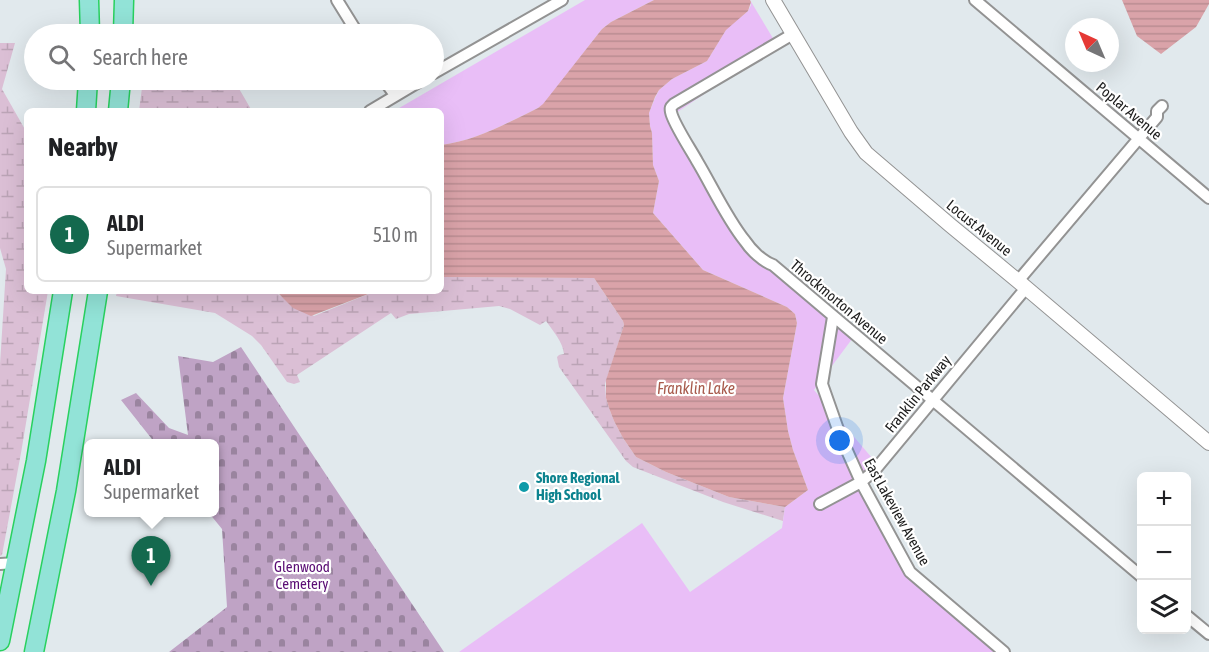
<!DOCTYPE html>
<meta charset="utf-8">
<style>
:root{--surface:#fff;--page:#f2f2f2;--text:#202124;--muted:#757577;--line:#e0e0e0;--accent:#14694e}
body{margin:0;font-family:"Asap Condensed",sans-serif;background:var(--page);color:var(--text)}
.controls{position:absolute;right:18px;bottom:18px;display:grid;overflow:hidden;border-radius:9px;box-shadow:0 6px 24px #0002}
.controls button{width:54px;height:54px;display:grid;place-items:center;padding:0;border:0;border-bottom:2px solid var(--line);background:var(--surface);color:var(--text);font:30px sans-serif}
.compass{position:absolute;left:1065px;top:18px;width:54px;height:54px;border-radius:50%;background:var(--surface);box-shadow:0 6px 24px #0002;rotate:316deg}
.you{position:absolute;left:840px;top:441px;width:21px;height:21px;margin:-15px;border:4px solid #fff;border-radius:50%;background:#1a73e8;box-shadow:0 0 0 9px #1a73e833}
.badge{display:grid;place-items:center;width:39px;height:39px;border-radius:50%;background:var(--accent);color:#fff;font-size:20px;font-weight:700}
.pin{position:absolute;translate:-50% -50px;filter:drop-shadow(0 2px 3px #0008)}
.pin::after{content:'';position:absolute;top:32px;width:21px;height:18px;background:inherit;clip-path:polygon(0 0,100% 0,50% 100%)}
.popup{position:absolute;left:84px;top:439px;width:135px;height:78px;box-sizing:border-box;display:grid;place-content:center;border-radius:9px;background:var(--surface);filter:drop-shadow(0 2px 4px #0005);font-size:20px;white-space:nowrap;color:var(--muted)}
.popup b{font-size:22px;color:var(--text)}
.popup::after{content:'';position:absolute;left:50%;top:100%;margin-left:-12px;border:12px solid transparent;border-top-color:var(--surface)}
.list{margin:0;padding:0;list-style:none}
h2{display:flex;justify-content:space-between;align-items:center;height:78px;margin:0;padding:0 24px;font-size:26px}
h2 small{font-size:20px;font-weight:400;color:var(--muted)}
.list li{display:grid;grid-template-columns:39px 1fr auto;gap:18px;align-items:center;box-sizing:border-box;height:96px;margin:0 12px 12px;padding:0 12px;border:2px solid var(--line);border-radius:9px}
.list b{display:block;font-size:22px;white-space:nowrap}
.list p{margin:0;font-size:20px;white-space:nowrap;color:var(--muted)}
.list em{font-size:20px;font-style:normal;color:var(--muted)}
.icon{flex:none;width:33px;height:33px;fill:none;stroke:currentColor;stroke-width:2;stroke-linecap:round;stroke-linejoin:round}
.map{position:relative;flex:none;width:1209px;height:652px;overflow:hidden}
.search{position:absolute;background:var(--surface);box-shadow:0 6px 24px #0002;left:24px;top:24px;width:420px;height:66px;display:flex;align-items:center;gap:15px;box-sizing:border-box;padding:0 21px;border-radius:33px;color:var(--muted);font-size:22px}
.panel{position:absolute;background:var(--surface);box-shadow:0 6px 24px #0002;left:24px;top:108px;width:420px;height:186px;border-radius:9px}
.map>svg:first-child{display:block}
.wetland{fill:url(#wetland-marsh)}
.cemetery{fill:url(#cemetery-stones)}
.park{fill:#e9bef7}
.water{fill:url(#water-rules)}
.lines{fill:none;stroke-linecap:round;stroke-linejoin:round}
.minor-casing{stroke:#939393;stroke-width:14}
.tertiary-casing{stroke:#939393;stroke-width:16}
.trunk-casing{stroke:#28d15f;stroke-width:21}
.minor{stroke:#fff;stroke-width:10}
.tertiary{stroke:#fff;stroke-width:14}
.trunk{stroke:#92e3d7;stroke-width:18}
.culture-dot{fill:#0f9aa8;stroke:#fff;stroke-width:2}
.labels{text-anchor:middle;stroke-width:4.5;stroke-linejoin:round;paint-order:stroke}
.street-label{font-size:15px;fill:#1c1c1c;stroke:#fff}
.culture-label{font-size:15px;font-weight:bold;fill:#0d838f;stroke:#fff;text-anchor:start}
.park-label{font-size:15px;fill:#5b0e75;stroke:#fff}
.water-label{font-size:16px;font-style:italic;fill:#a85b4c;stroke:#fff}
</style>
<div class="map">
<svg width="1209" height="652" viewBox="0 0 1209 652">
<defs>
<pattern id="wetland-marsh" width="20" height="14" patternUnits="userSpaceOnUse" patternTransform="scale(1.5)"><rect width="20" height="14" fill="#dbbfd5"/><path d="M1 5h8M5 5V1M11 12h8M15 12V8" fill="none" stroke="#bba4b6"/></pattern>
<pattern id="cemetery-stones" width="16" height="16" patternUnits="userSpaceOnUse" patternTransform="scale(1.5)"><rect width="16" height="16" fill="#bfa3c5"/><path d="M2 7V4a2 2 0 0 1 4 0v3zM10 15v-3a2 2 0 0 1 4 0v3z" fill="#9a849f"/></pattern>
<pattern id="water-rules" width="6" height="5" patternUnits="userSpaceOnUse" patternTransform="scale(1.5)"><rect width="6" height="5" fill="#daa3a9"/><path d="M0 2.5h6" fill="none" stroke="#ba8c91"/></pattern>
</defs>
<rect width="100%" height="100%" fill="#e1e9ed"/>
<path class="wetland" d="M0 43H15L2 89 27 133V291H48L21 453 2 555 0 556V364L6 269 0 248Z
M143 80H234L252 111H139Z
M441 277 594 278 623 321 624 325 605 384 606 398 609 408 614 421 623 438 636 457 666 472 729 497 785 507 783 521 723 502 633 467 626 461 559 367 557 357 559 355 564 354C563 342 553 331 546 321L540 325 510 309 499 306 409 314 396 319 391 313 297 375 300 382 294 384 287 382 261 345 252 336 215 313 116 296 117 291H276L279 295 314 316 376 291H441Z"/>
<path class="cemetery" d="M241 347 444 652H169L227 607 222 529 209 513 214 512V444L155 443 121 400 136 393 169 428 188 435 178 356 213 362Z"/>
<path class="park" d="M585 0H654L611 22 602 29 543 105 538 108C507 123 476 141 441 145V111H394Z
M750 0 777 45 673 115 740 232 855 335 814 390 878 465 862 481 908 564 1009 652H459L642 523 690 592 782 528 785 507 808 490 793 450 788 431 783 398 797 323 795 314 787 307 703 270 653 213 659 181 653 165 652 133 650 126 649 113 655 98 659 90 672 79 707 61 727 28 748 11 751 5Z"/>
<path class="water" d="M654 0H750L751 2 748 11 726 30 707 61 672 79 659 90 655 97 649 113 650 126 652 133 653 165 659 181 653 213 703 270 787 307 795 314 797 323 783 398 788 431 793 450 808 490 785 507 729 497 666 472 636 457 623 438 614 421 609 408 606 398V380L624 325 623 321 594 278 441 277V145C476 141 507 123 538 108L543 104 602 29 611 22Z
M1122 0H1209V4L1196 27 1161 54 1137 36Z
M276 291H376L311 316 293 308Z"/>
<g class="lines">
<defs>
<path id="minor" d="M337 0 358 34
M975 0 1209 198
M793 34 674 104C671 107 670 107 671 112 673 123 691 150 697 161 712 186 727 219 745 241 751 250 762 261 773 265L1142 577
M434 73 562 0
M384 80 395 95
M370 111 422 80
M1018 281 1157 117V111L1162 106
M833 317 822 384 840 435 861 482 910 572 1004 652
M820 504 861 482 874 471 1026 288
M0 564 16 563
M1186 615 1209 634"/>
<path id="tertiary" d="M773 0 851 132 866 153 950 225 1018 281 1209 443"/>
<path id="trunk" d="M89 0 90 34
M123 34 124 0
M86 111 88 80
M118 111 121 80
M0 641 36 461 63 291
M34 652 66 491 98 291"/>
</defs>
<use href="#minor" class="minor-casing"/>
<use href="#tertiary" class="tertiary-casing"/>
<use href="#trunk" class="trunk-casing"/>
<use href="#minor" class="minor"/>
<use href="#tertiary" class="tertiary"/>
<use href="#trunk" class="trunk"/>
</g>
<circle class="culture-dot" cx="524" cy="487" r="6"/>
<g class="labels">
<g class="street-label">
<text transform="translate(1129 111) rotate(40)" y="5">Poplar Avenue</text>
<text transform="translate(979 228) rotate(39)" y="5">Locust Avenue</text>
<text transform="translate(839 302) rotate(40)" y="5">Throckmorton Avenue</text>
<text transform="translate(918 394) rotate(-51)" y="5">Franklin Parkway</text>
<text transform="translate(897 512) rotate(61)" y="5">East Lakeview Avenue</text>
</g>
<g class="culture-label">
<text x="536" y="483">Shore Regional<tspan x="536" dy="17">High School</tspan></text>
</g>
<g class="park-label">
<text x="302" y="572">Glenwood<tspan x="302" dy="17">Cemetery</tspan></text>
</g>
<g class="water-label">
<text x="696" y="394">Franklin Lake</text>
</g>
</g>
</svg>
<div class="controls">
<button>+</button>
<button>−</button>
<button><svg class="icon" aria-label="layers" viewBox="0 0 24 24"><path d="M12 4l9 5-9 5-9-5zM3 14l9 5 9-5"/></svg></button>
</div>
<svg class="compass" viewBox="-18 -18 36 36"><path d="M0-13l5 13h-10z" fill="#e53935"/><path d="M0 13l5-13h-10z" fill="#757577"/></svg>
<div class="you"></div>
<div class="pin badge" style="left:151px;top:586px">1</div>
<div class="popup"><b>ALDI</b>Supermarket</div>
<div class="search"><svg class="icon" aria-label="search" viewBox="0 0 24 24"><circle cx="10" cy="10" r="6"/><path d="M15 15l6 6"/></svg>Search here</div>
<section class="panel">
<h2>Nearby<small></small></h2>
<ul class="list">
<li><span class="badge">1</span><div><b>ALDI</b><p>Supermarket</p></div><em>510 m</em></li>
</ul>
</section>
</div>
